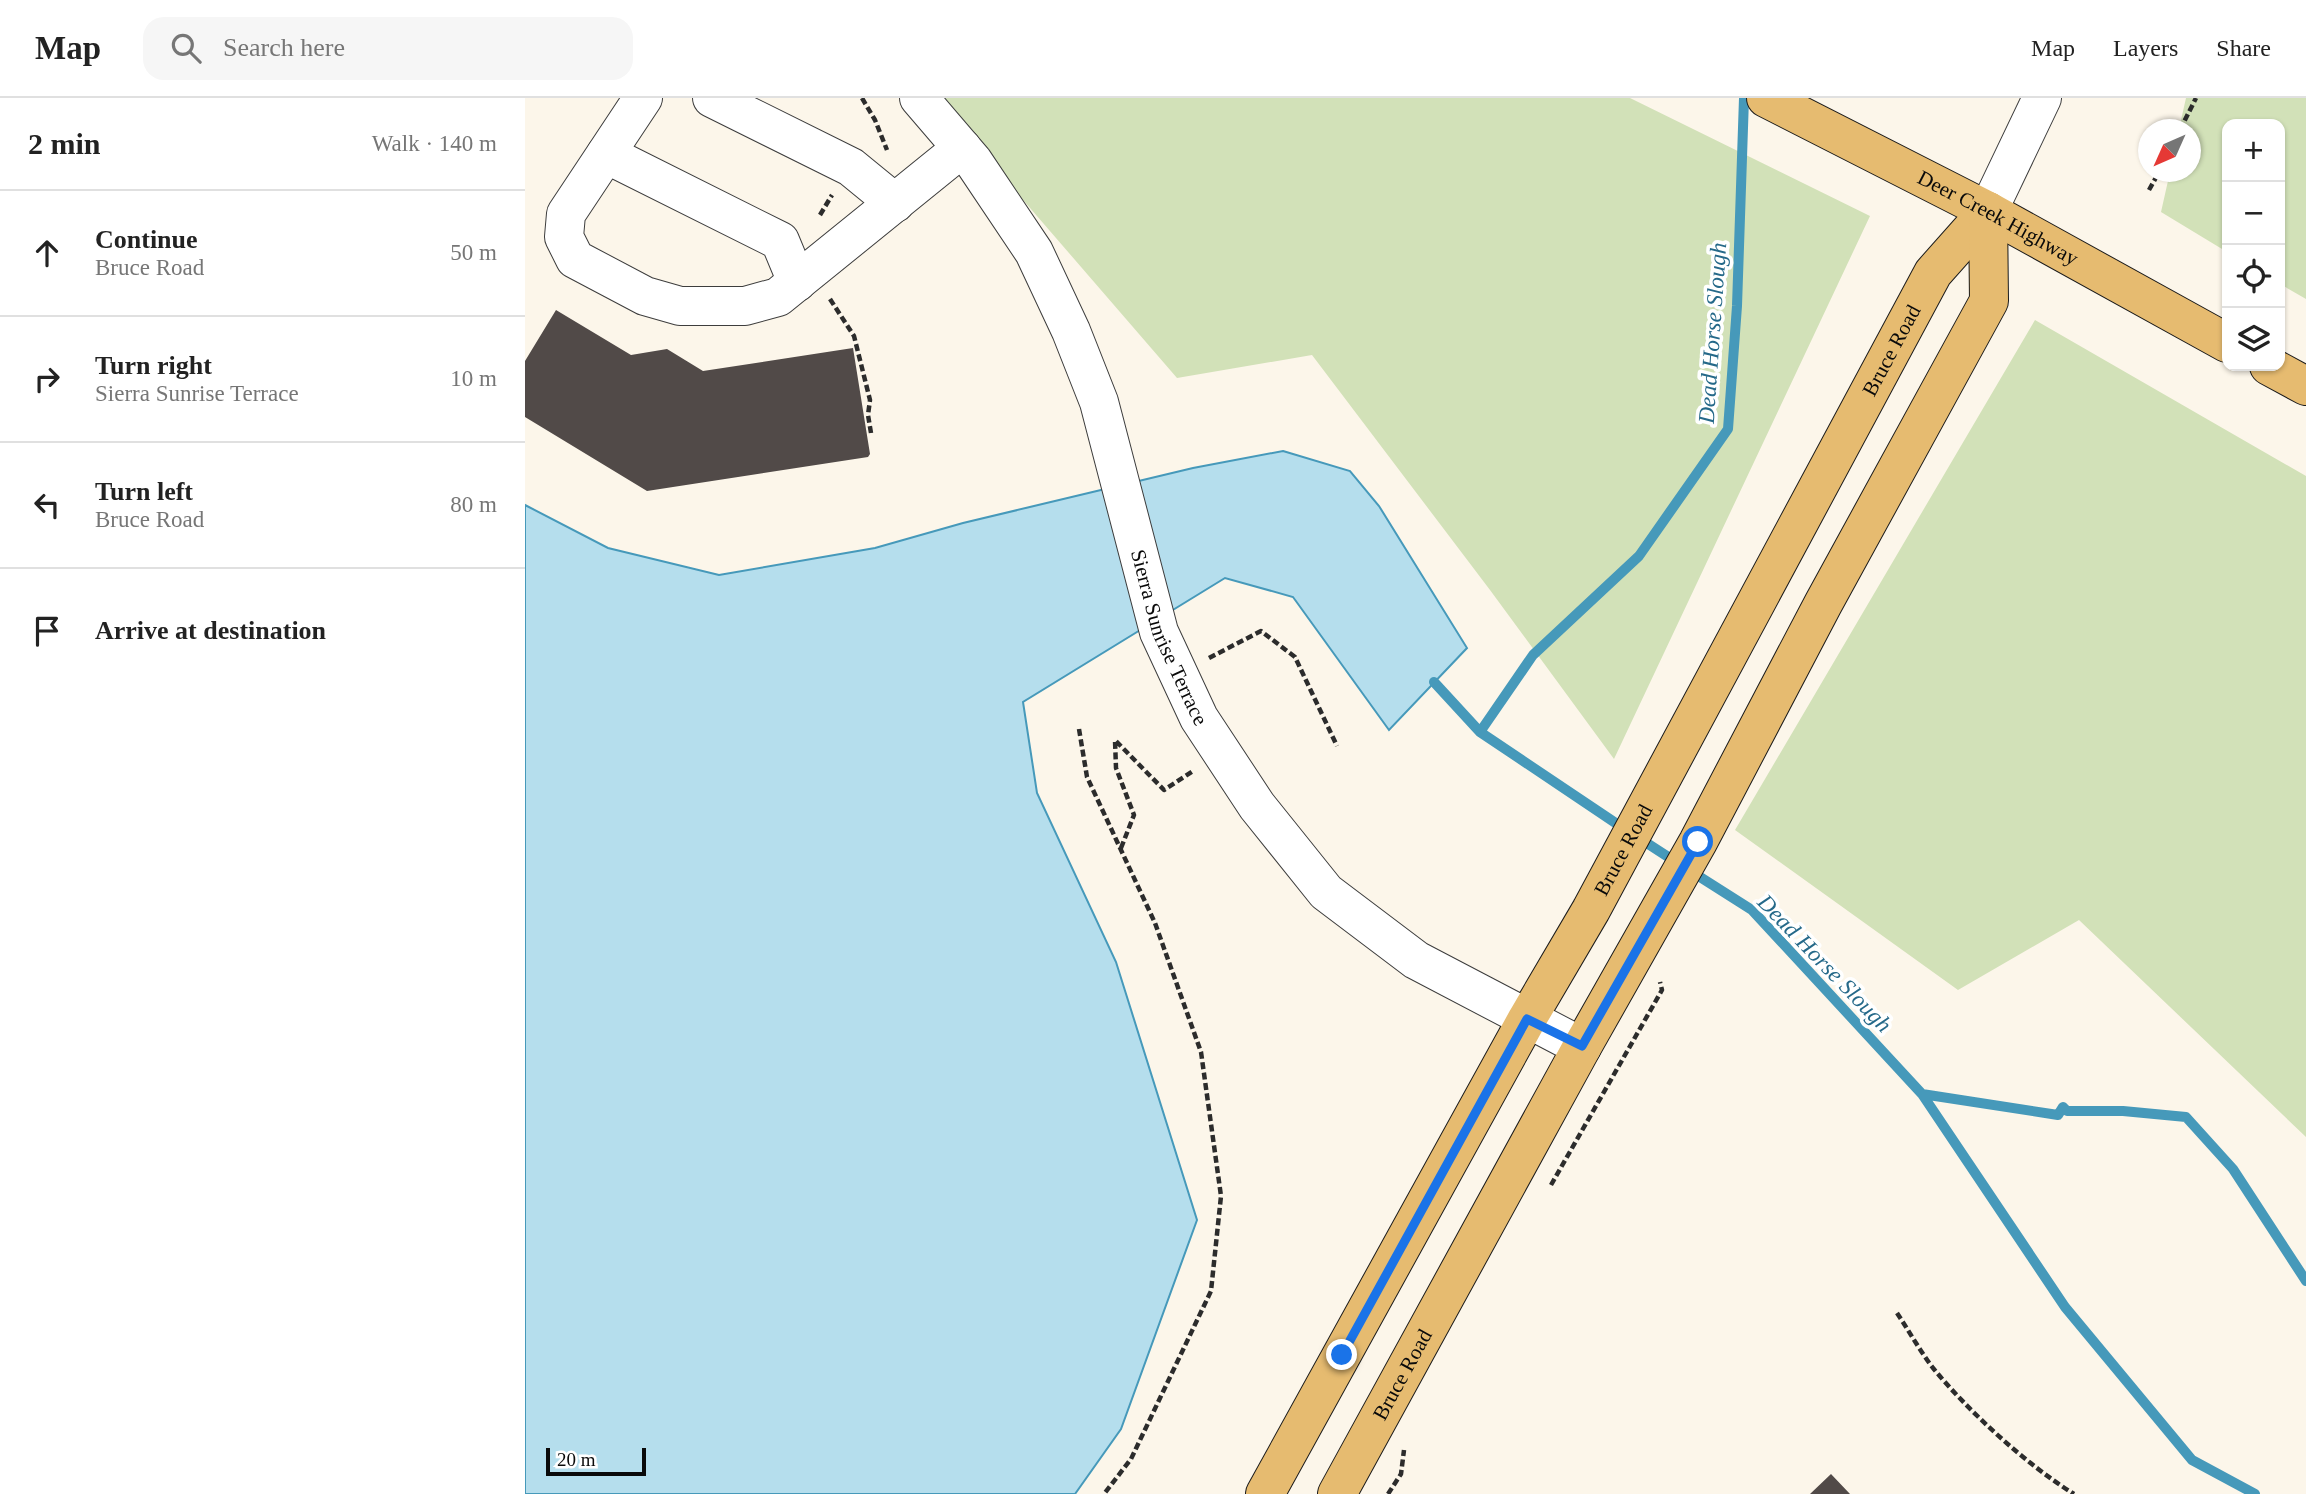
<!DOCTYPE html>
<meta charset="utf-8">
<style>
:root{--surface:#fff;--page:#f6f6f6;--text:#222;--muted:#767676;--line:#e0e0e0}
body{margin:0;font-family:Georgia,serif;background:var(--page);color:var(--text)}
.controls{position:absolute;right:21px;top:21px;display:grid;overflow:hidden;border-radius:14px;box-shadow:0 2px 5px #0004}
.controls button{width:63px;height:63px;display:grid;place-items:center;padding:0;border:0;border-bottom:2px solid var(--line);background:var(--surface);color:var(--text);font:35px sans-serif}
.compass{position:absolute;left:1613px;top:21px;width:63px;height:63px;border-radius:50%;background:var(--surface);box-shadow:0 2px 5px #0004;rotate:225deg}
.scale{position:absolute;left:21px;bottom:18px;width:100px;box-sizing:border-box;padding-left:7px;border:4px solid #0a0a0a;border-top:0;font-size:19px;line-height:24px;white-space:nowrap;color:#0a0a0a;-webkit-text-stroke:5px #fff;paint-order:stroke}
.stop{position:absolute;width:21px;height:21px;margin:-16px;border:5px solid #1a73e8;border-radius:50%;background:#fff}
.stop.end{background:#1a73e8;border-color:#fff;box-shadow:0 2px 7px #0008}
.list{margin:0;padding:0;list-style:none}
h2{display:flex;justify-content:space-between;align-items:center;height:91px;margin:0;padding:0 28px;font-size:30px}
h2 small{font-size:23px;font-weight:400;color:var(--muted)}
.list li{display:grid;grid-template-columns:46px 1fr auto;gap:21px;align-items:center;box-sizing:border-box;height:126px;padding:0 28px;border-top:2px solid var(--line)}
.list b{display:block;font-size:26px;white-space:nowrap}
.list p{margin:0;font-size:23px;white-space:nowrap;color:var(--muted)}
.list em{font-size:23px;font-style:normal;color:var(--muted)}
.icon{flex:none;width:38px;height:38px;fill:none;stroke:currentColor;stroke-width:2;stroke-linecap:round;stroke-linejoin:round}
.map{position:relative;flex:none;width:1781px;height:1396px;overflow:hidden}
header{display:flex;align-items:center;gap:42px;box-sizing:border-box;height:98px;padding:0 35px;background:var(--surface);border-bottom:2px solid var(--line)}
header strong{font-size:33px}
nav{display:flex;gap:38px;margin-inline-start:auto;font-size:24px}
.search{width:490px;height:63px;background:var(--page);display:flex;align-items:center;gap:18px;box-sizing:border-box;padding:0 24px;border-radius:21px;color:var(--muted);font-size:26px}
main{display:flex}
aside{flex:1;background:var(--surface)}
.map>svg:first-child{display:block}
.green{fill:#d2e1b8}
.water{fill:#b5deed;stroke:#4699ba;stroke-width:2}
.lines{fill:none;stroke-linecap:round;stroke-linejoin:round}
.stream{stroke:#4699ba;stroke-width:10}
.building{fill:#514a48}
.minor-casing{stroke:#3d3d3d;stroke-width:40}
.major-casing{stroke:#1b1b1b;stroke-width:40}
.path{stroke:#2c2c2c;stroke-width:4.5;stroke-dasharray:7 3.5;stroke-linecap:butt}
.minor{stroke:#fff;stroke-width:38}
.major{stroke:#e6bb70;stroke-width:38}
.route{stroke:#1a73e8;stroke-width:9}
.labels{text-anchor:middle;stroke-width:7;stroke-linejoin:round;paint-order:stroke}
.street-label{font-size:21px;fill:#0a0a0a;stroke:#fff}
.water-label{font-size:23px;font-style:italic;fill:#256989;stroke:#fff}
</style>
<header>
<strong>Map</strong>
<div class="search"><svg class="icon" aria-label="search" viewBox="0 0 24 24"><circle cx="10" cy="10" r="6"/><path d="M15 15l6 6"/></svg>Search here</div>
<nav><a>Map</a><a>Layers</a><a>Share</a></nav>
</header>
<main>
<aside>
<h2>2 min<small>Walk · 140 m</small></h2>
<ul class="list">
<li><svg class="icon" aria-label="ahead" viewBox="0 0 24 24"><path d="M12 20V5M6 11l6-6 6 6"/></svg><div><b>Continue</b><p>Bruce Road</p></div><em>50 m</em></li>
<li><svg class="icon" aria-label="right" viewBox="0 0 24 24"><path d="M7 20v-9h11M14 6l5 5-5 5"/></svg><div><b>Turn right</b><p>Sierra Sunrise Terrace</p></div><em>10 m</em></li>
<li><svg class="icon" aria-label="left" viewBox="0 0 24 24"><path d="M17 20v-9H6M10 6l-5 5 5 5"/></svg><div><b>Turn left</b><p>Bruce Road</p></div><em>80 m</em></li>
<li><svg class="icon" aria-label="arrive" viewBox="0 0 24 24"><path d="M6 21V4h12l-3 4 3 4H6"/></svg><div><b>Arrive at destination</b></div></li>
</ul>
</aside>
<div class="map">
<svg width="1781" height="1396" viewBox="0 0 1781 1396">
<rect width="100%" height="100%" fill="#fcf6ea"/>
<path class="green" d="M410 0H1105L1345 118 1089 661 965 492 787 257 652 280Z
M1661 0H1781V201L1755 186V26H1702V154L1636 114 1645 74H1666V32L1654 31Z
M1510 222 1781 378V1039L1554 822 1433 892 1210 732Z"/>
<path class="water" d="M758 353 825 373 854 408 942 550 864 632 768 499 700 480 498 604 512 695 591 864 672 1122 596 1331 550 1396H0V407L83 450 194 477 350 450 438 425 668 370Z"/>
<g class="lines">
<path class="stream" d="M909 584 955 634 1101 732
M955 634 1008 557 1114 458 1203 331 1212 208 1219 0
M1114 740 1151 764
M1164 772 1227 812 1397 996 1533 1017 1538 1009 1542 1013H1598L1661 1019 1708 1071 1781 1183
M1397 996 1540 1209 1667 1362 1730 1396"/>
</g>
<path class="building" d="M31 212 106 257 142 251 178 273 328 250 345 356 343 359 122 393 0 319V263Z
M1306 1376 1325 1396H1285Z"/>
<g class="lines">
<defs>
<g id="minor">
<path d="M118 0 41 116 39 139 50 161 120 198 155 208H220L253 199 437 50"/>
<path d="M187 0 326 69 370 105"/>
<path id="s1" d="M394 0 448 63 509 154 546 233 574 304 634 534 674 620 732 708 801 794 891 862 1057 949"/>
<path d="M81 56 255 143 272 184"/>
<path d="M1463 113 1517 0"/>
</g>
<g id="major">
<path id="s2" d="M1241 0 1463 113 1702 245"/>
<path d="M1744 268 1781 288"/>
<path id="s3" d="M740 1396 1002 921 1066 812 1408 175 1463 113"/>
<path id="s4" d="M812 1396 1057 949 1173 744 1298 506 1464 203 1463 113"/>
</g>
</defs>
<use href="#minor" class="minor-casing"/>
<use href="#major" class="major-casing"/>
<path class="path" d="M337 0 350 22 362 52
M1655 32 1671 0
M1624 92 1634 74
M295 117 307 97
M305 201 329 238 345 302 343 317 346 335
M684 560 736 533 770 559 812 648
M554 631 562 679 630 825 676 954 696 1098 686 1193 606 1361 579 1396
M596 750 609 717 591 670 590 642 639 692 668 673
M1026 1087 1137 892 1135 884
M1372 1215C1384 1233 1395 1253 1408 1270 1443 1313 1502 1367 1549 1396
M863 1396 876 1376 879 1352"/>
<use href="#minor" class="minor"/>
<use href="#major" class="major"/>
</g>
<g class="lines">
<path class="route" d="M817 1257 1002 921 1057 948 1173 744"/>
</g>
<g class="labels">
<g class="street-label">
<text dy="7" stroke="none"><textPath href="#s2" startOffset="261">Deer Creek Highway</textPath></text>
<text dy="7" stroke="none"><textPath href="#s3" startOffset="1304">Bruce Road</textPath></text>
<text dy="7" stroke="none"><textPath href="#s1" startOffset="602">Sierra Sunrise Terrace</textPath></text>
<text dy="7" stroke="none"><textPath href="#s3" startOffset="737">Bruce Road</textPath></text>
<text dy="7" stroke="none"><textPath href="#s4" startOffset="136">Bruce Road</textPath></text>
</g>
<g class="water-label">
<text transform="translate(1187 235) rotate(-86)" y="8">Dead Horse Slough</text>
<text transform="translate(1300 865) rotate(46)" y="8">Dead Horse Slough</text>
</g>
</g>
</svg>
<div class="controls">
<button>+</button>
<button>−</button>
<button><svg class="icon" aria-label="locate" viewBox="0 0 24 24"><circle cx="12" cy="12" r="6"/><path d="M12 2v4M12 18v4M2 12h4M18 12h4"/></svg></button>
<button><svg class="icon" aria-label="layers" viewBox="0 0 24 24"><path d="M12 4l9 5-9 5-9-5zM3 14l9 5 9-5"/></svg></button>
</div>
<svg class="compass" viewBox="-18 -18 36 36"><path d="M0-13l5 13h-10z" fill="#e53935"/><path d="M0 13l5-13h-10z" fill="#767676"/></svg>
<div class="scale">20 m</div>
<div class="stop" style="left:1173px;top:744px"></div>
<div class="stop end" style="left:817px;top:1257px"></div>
</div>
</main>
